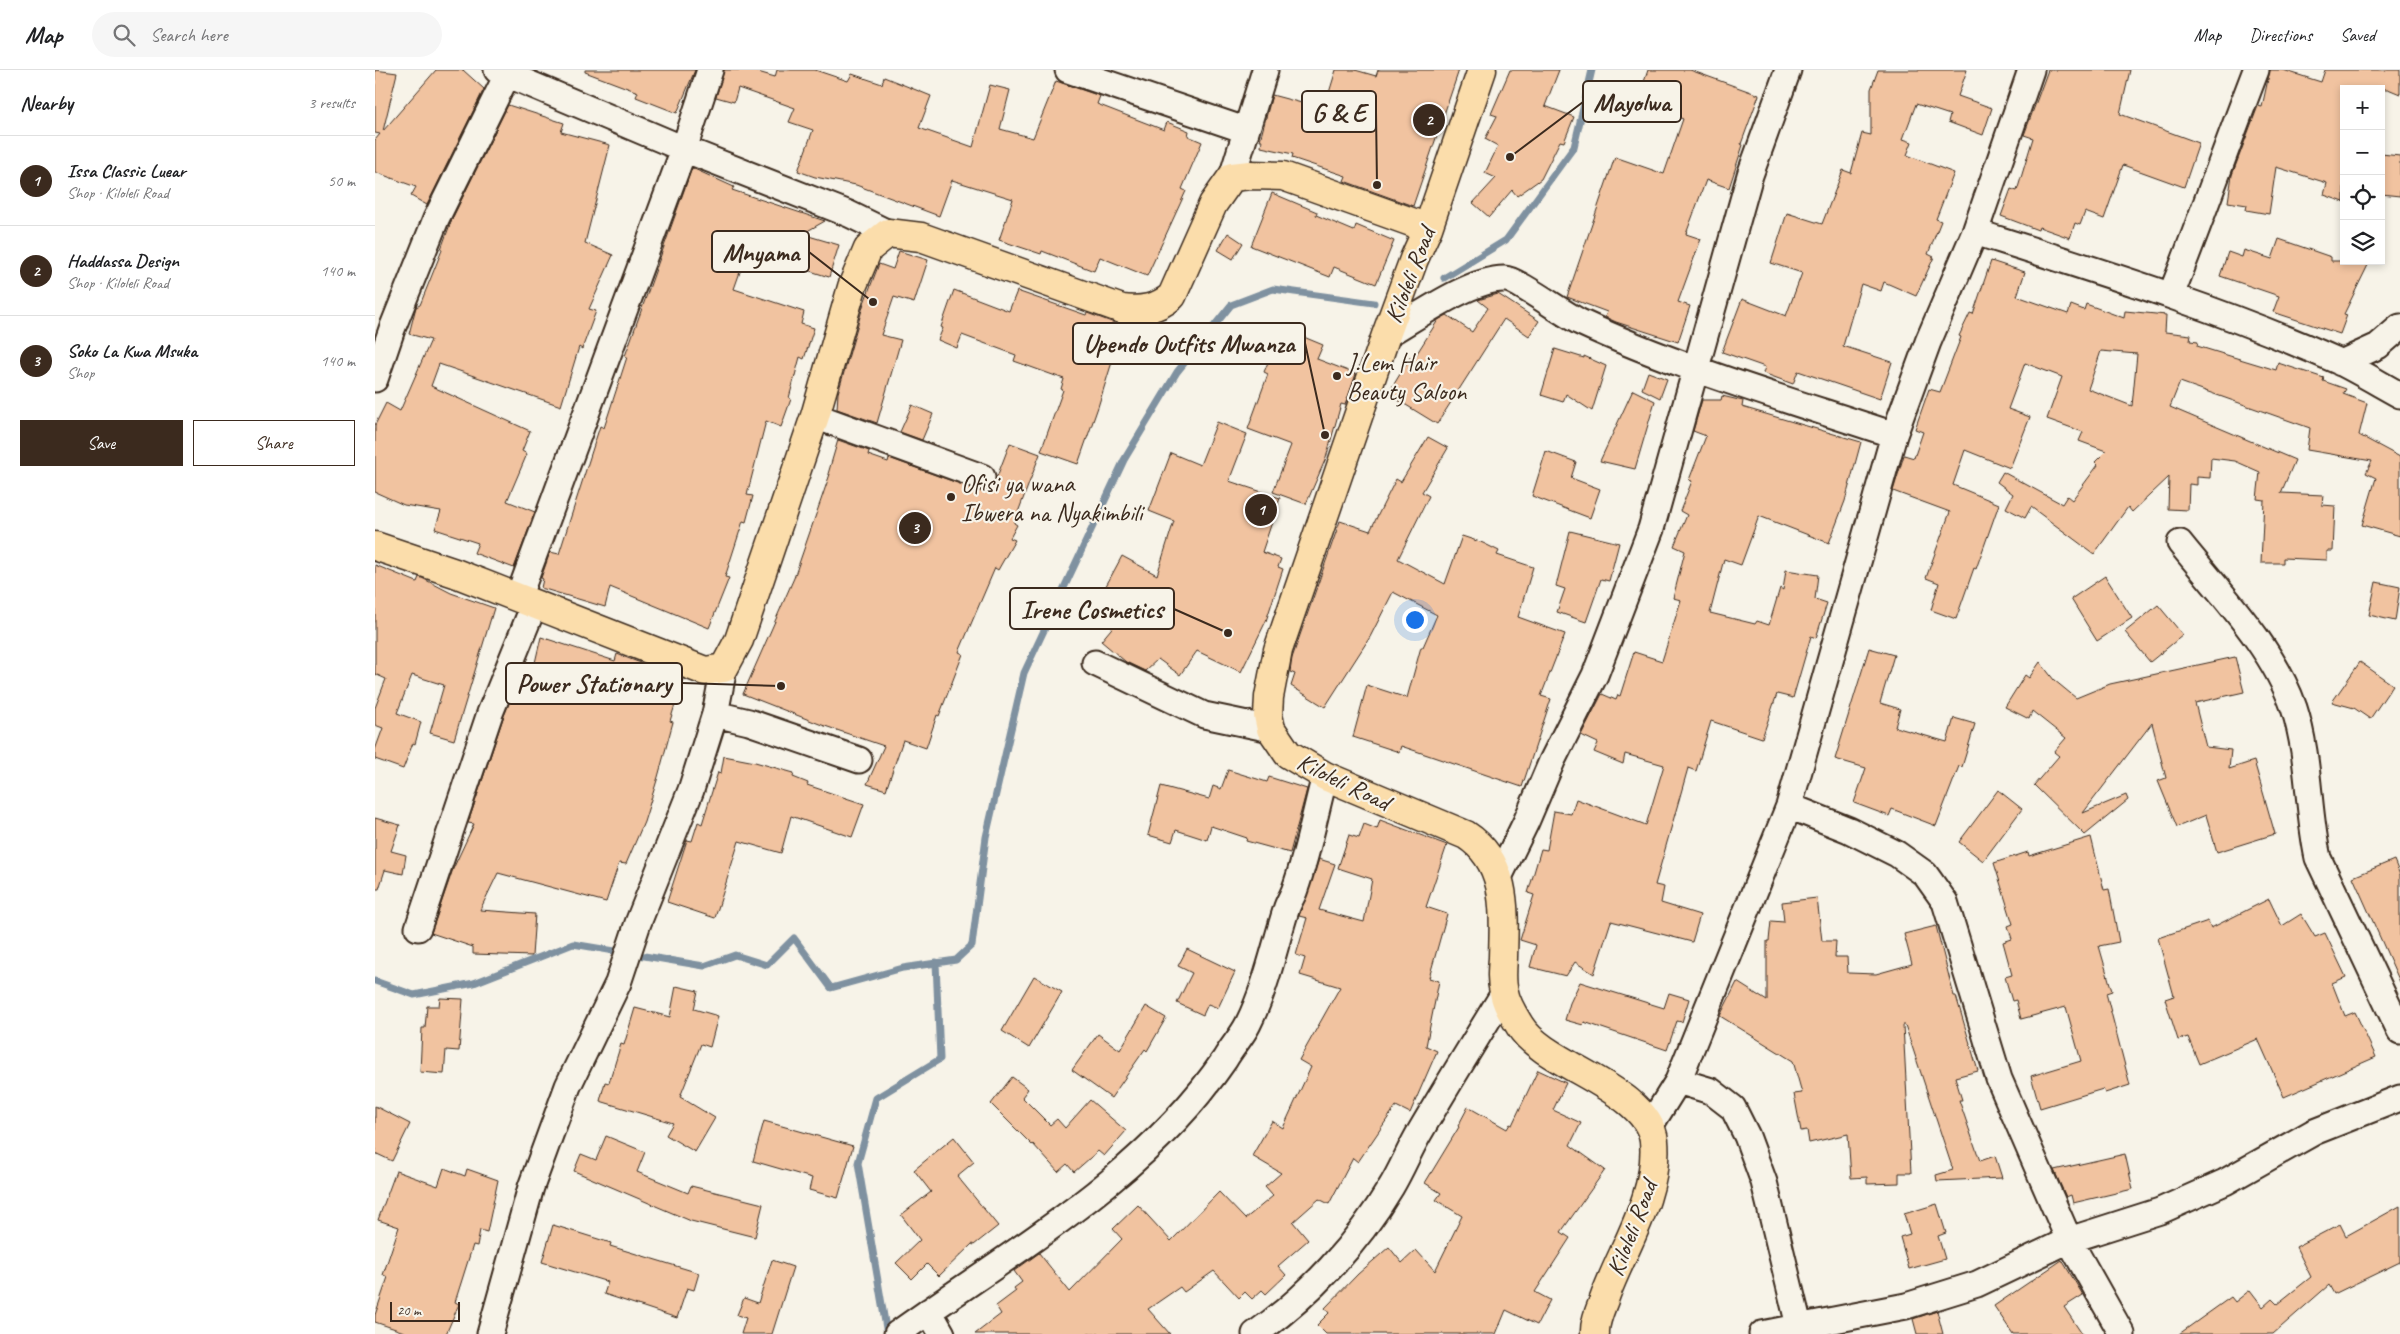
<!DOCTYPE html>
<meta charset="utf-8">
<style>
:root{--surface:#fff;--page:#f6f6f6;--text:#202124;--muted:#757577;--line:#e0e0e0;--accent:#3b2a1e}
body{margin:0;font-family:Caveat,sans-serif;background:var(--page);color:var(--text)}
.controls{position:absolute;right:15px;top:15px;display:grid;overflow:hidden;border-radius:0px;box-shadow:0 2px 8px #0003}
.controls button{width:45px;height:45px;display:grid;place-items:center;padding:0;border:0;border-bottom:1px solid var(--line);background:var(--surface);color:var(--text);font:25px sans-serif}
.scale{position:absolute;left:15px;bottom:12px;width:70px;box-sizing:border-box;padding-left:5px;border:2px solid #3b2a1e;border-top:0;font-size:14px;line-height:18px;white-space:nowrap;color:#3b2a1e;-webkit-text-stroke:4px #f7f3e8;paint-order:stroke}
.you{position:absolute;left:1039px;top:549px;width:18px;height:18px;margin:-12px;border:4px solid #fff;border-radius:50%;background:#1a73e8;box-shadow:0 0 0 8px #1a73e833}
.badge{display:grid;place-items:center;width:32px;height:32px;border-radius:50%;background:var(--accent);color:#fff;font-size:16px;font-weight:700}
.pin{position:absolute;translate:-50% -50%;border:2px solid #fff;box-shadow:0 1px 5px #0006}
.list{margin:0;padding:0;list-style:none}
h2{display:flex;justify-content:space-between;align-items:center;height:65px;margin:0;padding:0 20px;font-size:21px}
h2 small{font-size:16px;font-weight:400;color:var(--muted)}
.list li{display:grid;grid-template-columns:32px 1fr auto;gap:15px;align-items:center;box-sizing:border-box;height:90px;padding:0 20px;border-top:1px solid var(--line)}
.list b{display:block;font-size:19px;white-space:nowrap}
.list p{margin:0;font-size:16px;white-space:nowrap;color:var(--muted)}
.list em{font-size:16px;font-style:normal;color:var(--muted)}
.actions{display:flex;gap:10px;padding:15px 20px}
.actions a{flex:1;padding:11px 0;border:1px solid var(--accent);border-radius:0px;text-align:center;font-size:18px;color:var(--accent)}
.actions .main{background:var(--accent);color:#fff}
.icon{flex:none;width:28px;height:28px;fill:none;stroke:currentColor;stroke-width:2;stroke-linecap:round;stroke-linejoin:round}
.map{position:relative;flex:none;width:2025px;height:1264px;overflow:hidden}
header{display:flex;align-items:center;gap:30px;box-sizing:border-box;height:70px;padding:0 25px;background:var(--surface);border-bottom:1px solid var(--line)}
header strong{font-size:24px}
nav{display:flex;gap:28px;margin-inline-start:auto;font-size:18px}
.search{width:350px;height:45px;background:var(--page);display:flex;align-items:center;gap:12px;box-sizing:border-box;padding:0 18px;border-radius:28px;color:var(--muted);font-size:19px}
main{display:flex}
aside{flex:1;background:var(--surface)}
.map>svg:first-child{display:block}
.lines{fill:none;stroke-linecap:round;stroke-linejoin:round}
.stream{stroke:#7f91a0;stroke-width:7}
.building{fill:#f1c3a0;stroke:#3b2a1e;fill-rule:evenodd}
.minor-casing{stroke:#3b2a1e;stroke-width:29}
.major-casing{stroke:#3b2a1e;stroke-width:31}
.minor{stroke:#f7f3e8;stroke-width:25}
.major{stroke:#fbddab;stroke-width:28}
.poi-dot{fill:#3b2a1e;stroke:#f7f3e8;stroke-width:2}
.labels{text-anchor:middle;stroke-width:4.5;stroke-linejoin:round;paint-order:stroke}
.street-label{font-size:25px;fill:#3b2a1e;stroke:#f7f3e8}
.poi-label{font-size:25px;fill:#3b2a1e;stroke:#f7f3e8;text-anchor:start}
.leader{fill:none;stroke:#3b2a1e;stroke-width:2}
.callout-dot{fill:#3b2a1e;stroke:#f7f3e8;stroke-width:2}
.callout{fill:#f7f3e8;stroke:#3b2a1e;stroke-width:2}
.callout-label{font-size:26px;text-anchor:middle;font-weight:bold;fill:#3b2a1e}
</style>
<header>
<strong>Map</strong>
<div class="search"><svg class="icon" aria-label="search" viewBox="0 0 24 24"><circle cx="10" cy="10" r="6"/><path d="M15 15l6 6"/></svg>Search here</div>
<nav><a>Map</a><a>Directions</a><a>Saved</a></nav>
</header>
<main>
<aside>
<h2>Nearby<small>3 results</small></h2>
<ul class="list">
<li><span class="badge">1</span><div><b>Issa Classic Luear</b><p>Shop · Kiloleli Road</p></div><em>50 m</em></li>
<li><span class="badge">2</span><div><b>Haddassa Design</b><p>Shop · Kiloleli Road</p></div><em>140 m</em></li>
<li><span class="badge">3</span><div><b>Soko La Kwa Msuka</b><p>Shop</p></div><em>140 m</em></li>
</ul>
<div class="actions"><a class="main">Save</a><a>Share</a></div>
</aside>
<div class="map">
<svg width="2025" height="1264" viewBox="0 0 2025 1264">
<rect width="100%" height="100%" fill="#f7f3e8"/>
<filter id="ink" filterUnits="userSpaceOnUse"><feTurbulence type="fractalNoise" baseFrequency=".02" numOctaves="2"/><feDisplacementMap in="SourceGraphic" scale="10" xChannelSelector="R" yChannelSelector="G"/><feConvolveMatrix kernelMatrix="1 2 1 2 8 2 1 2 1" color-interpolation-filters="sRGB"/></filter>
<g filter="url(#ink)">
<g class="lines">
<path class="stream" d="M1069 208 1131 170 1199 77 1217 0
M0 911 39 925 99 913 198 874 329 896 360 885 392 895 419 868 456 918 528 898 581 890 597 875 611 767 649 603 749 390 802 302 856 235 898 219 999 233
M512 1264 483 1093 501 1028 565 989 561 892"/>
</g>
<path class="building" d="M0 0 22 3 8 61 61 0H88L109 19 52 135 36 126 41 117 0 102V70L5 64 0 63Z
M210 0H320L302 43 261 27 263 22 210 2Z
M349 0H376L400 7 402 0H440L473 11 477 4 507 14 509 7 556 26 544 58 598 77 615 15 635 20 625 59 658 68 681 11 725 26 722 34 789 60 792 52 814 61 813 66 827 72 807 119 811 121 772 206 725 187 719 201 667 181 666 184 624 170 638 129 577 110 564 146 481 115 440 107 423 101 438 60 414 52 420 38 363 18 359 32 341 27Z
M961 0H980L1001 6 1003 0H1084L1038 136 969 111 971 106 917 88 918 84 886 77 887 70H885L897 25 949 39Z
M1135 0H1184L1170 36 1199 47 1189 72 1185 71 1166 109 1142 126 1137 120 1114 147 1098 133 1121 108 1110 103 1123 76 1110 69 1122 46 1116 44Z
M1273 0H1315L1384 25 1366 74 1368 75 1354 118 1331 110 1311 164 1326 169 1303 232 1315 236 1303 272 1241 252 1230 247 1232 242 1192 227 1240 87 1289 104 1308 49 1263 30Z
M1503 0H1592L1583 26 1617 38 1608 65 1573 52 1575 45 1541 34 1528 69 1537 72 1532 85 1579 103 1561 149 1566 151 1553 184 1559 187 1541 226 1509 212 1506 221 1486 214 1468 276 1517 292 1505 329 1423 301 1418 314 1388 303 1390 297 1347 282 1367 229 1411 246 1427 203 1396 193 1412 143 1447 154 1468 100 1476 103 1487 63 1496 65V19Z
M1673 0H1755L1745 44 1824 73 1809 117 1748 95 1729 149 1710 142 1705 155 1700 153 1695 168 1664 157 1663 160 1626 146 1636 119 1642 121 1658 68 1649 65Z
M1895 0H1908L1946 12 1950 0H2025V24L2013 19H1969V132L1949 125 1952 113 1901 97 1894 144 1871 140 1872 135 1853 132 1857 105 1883 36 1887 37Z
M133 35 189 53 186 62 235 75 210 173 238 185 214 239 221 241 207 279 204 277 186 336 64 294 56 316 155 361 147 381 152 384 132 431 160 442 139 498 99 483 103 473 60 459 66 441 29 435 0 422V355L11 333 25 341 56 270 34 264 41 237 45 235 67 180 66 179 77 149Z
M2006 84 2025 86V126L2006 124Z
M317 98 359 117 357 120 450 151 427 164 464 175 454 207 394 188 393 190 372 182 359 219 429 242 426 254 439 258 429 289 425 287 414 328 416 329 406 357 391 351 372 425 378 426 371 452 368 451 350 507 354 508 334 558 235 517 230 537 166 518 168 509 166 508 175 482 184 484 225 356 229 358 252 287 250 286Z
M897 123 942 142 941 145 979 161 981 155 1019 171 1001 214 959 197 955 207 876 176Z
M853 163 868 173 858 189 843 180Z
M1904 169 1956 187V191H1995L1969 244 1972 245 1965 264 1898 242 1904 226 1845 206 1853 182 1867 187 1869 180 1897 189Z
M524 181 553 190 539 233 519 227 506 265 526 270 502 353 462 339 463 323 489 233 504 194 518 199Z
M1616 191 1650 202 1642 226 1693 244 1696 235 1709 240 1711 234 1749 248 1750 241 1791 245 1790 262 1816 265 1815 271 1823 272 1822 276 1901 300 1903 293 1949 308 1948 311 1971 319 1968 324 1992 333 1984 365 2025 387V466L1987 455 2001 408 1991 403 1997 391 1932 380 1935 358 1805 312 1795 337 1920 390 1906 423 1948 425 1947 435 1960 436 1958 481H1952V490L1908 488V493H1886L1889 430 1882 429 1885 402 1860 391 1836 388 1835 408 1822 407V415L1814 414 1813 440 1793 439 1794 407 1757 442 1753 437 1719 484 1656 437 1650 448 1631 438 1638 424 1622 412 1628 402 1687 434 1692 426 1697 430 1723 395 1720 392 1731 381 1704 371 1708 362 1672 349 1687 307 1650 293 1633 339 1655 347 1635 398 1590 380 1578 415 1624 434 1601 499 1599 498 1581 549 1556 540 1564 513 1551 508 1575 442 1518 421 1529 385 1539 388 1548 362 1540 359 1554 319 1565 322 1586 267 1584 266 1595 243 1598 244ZM1726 281 1762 284 1757 336 1713 319Z
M579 220 634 241 642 221 711 245 712 243 748 256 735 292H737L723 337 703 394 666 381 688 320 686 319 689 309 639 291 641 285 587 265 582 278 563 270 568 258 566 257Z
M1123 224 1164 251 1154 266 1129 249 1062 354 1013 324 1036 286 1039 288 1063 250 1072 245 1097 262 1113 238 1103 230Z
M907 258 948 275 942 289 981 304 970 335 966 334 951 388 931 434 898 422 916 375 873 359 893 304 889 302Z
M1180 279 1209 288V286L1231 296 1217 341 1191 324 1188 332 1166 325Z
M1273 302 1292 309 1285 328 1267 319Z
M1258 320 1280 331 1260 399 1225 391Z
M1347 326 1368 331 1367 337 1486 372 1470 431 1454 473 1384 446 1366 495 1349 489 1335 543 1380 554 1382 551 1394 555 1405 518 1408 520 1411 500 1443 505 1440 529 1452 533 1441 568 1436 566 1418 628 1402 624 1387 668 1336 651 1321 701 1313 698 1280 815 1289 817 1286 833 1325 845 1317 872 1236 851 1219 904 1200 892 1191 906 1155 897 1161 875 1145 870 1159 825 1153 823 1166 779 1172 780 1179 741 1196 744 1201 729 1271 755 1289 695 1250 684 1248 694 1219 682 1223 673 1206 665 1227 624 1241 630 1243 625 1245 626 1259 582 1287 591 1306 530 1298 528 1310 481 1299 476 1312 445 1305 441 1317 411 1314 410 1331 366 1318 361 1327 330H1346Z
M537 335 558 344 547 370 525 362Z
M842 352 872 364 854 411 905 428 887 482 906 489 903 497 908 499 891 551 866 602 822 581 805 605 783 589 770 601 751 592 726 571 751 541 725 527 747 486 782 505 799 451 774 441 796 383 825 395Z
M1053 367 1073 378 1047 422 1054 426 1023 489 1070 514 1087 466 1108 473 1124 481 1122 485 1158 497 1143 547 1190 564 1166 626 1176 629 1147 717 1026 676 1024 682 978 667 992 615 1032 628 1046 577H1048L1062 545 1018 522 995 567 950 637 916 616 920 604 915 602 917 588 965 451 995 461 1021 409 1026 412Z
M463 370 494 381 493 385 513 392 514 388 607 422 616 418 620 412 635 373 665 384 639 453 642 455 635 468 640 470 623 500 620 498 584 582 588 584 564 646 562 645 551 678 528 670 511 720 492 714 509 676 447 655 368 624 419 508 455 404H453Z
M1171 381 1201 392 1196 408 1225 419 1215 448 1157 426Z
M1195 461 1244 473 1234 511 1226 509 1211 552 1182 542 1190 519 1181 516Z
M0 495 42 512 44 507 47 508 76 523 119 538 79 670 55 663 69 615 37 605 22 643 46 652 40 674 38 673 28 699 0 689V680L8 658 0 655V638L11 609 0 604Z
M1730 506 1757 548 1722 571 1696 529Z
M2001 512 2025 517 2020 551 1994 545Z
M1783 535 1808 565 1775 592 1750 562Z
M166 567 240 591 242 584 308 609 295 651 298 652 283 707 269 752 251 794 244 793 231 832 123 803 105 840 160 844 157 886 98 884V877L56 863 78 799 99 754 93 753 128 648 145 607 156 610Z
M1494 578 1519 585 1505 633 1525 639 1520 657 1572 672 1579 648 1600 654 1587 697 1584 696 1561 756 1517 739 1514 746 1479 733 1491 698 1460 689Z
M1860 587 1869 622 1820 633 1831 677 1856 680 1854 699 1879 691 1900 764 1842 782 1831 745 1802 757 1783 711 1791 708 1777 653 1708 743 1751 725 1753 730 1710 765 1659 715 1684 686 1679 682 1691 668 1657 641 1654 649 1630 637 1650 605 1654 608 1665 592 1679 610 1701 628 1735 614Z
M1985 592 2018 615 1995 649 1979 638 1957 632Z
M349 686 380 692 419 703 418 707 433 713 432 715 489 734 477 767 416 746 406 783 364 771 340 848 292 832 312 770 317 771 323 752 327 754 343 702 346 703Z
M853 700 892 712 894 707 932 719 915 783 871 771 872 768 836 756 832 770 801 760 797 772 773 765 786 716 834 729 838 716 846 719Z
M1623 720 1647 739 1608 791 1584 772Z
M0 748 25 755 16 781 31 785 28 804 10 800 4 819H0Z
M1005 750 1072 775 1051 837 1072 844 1054 908 1064 911 1051 976 1062 981 1035 1043 1021 1036 983 1092 978 1088 954 1134 944 1129 918 1152 933 1170 903 1196 911 1205 891 1224 887 1220 877 1229 870 1222 864 1228 839 1201 809 1222 805 1217 773 1239 795 1264H600L626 1244 621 1236 641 1221 639 1218 647 1212 639 1201 664 1183 695 1222 747 1169 738 1159 763 1135 796 1171 844 1122 870 1149 898 1126 890 1117 906 1103 877 1086 897 1051 908 1058 936 997 924 990 965 917 925 905 930 888 921 885 932 848 924 846 944 789 960 794 944 840 989 852 997 809 963 798 974 765 984 768 989 754 1002 759Z
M1716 767 1729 820 1734 819 1744 872 1724 876 1737 921 1731 923 1755 1015 1730 1023 1728 1019 1665 1038 1656 1006 1706 991 1691 937 1646 949 1641 930 1637 931 1630 907 1637 905 1628 872 1637 869 1633 856 1638 854 1619 793 1653 782 1654 786Z
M2019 790 2025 805V912L1978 807Z
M1442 828 1447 871H1461L1460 887H1472L1473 903 1501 904 1537 894 1529 864 1561 856 1579 926H1581L1603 1001 1580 1007 1587 1030H1584L1605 1091 1620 1086 1627 1108 1562 1111 1561 1105 1578 1100 1530 955H1528L1536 1103H1524V1113L1492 1114V1107L1476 1108 1473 1064 1434 1073 1432 1060 1426 1061 1419 1024 1427 1023 1418 991 1345 946 1362 912 1392 931V871H1394L1396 851 1409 852 1407 832Z
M1894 829 1907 856 1926 844 1940 867 1950 863 1971 907 1957 913 1970 946 1980 942 2001 987 1909 1027 1883 969 1824 994 1813 967 1803 970 1790 929 1799 926 1783 868 1833 851 1836 858Z
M812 879 860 902 843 938 833 934 828 945 802 933 817 903 803 896Z
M659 906 687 922 654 978 627 961Z
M1205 912 1289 938 1294 923 1314 929 1307 952 1302 951 1292 980 1209 952 1208 955 1190 950 1195 933Z
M301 916 323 921 319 939 343 946 335 977 326 974 305 1027 340 1048 320 1082 291 1065 298 1053 225 1031 230 1012 234 1013 246 974 249 975 260 938 295 947Z
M65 928 88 929 84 981 71 980 69 1004 45 1002 47 958H50L52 936H64Z
M771 936 791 948 772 981 770 979 736 1028 697 1000 723 964 745 980Z
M1163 1000 1191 1013 1178 1040 1206 1053 1195 1075 1230 1100 1186 1162 1195 1168 1160 1222 1175 1230 1162 1255 1131 1240 1121 1264H951L942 1255 954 1243 950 1238 983 1204 1014 1177 1027 1193 1041 1180 1060 1201 1087 1146 1061 1130 1066 1123 1050 1113 1084 1057 1083 1056 1093 1037 1132 1059 1135 1054 1137 1055Z
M637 1007 653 1019 647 1027 675 1055 682 1049 690 1058 715 1030 751 1061 729 1086 723 1081 699 1102 692 1094 683 1102 658 1074 657 1075 616 1034Z
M0 1036 35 1054 17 1091 0 1083Z
M389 1051 478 1076 463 1128 434 1120 437 1108 378 1091Z
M231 1066 270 1082 262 1102 313 1123 316 1116 388 1134 380 1167 316 1151 199 1101 206 1084 221 1090Z
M579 1067 599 1092 582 1106 623 1156 599 1175 597 1174 564 1206 552 1194 537 1209 521 1193 545 1170 526 1145 556 1122 539 1100Z
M1750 1084 1758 1119 1698 1133 1696 1125 1691 1127 1679 1100Z
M69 1098 90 1106 92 1099 123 1110 112 1162 105 1160 102 1176 98 1175 80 1232 84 1234 71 1264H35L0 1252V1245L13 1207 8 1205 24 1157 3 1150 21 1101 63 1116Z
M1562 1134 1571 1163 1563 1166 1570 1189 1534 1199 1525 1167 1535 1164 1529 1144Z
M2025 1136V1192L1959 1224 1954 1215 1898 1264H1804L1856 1227 1860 1232 1875 1220 1888 1237 1897 1229 1902 1234 1936 1207 1921 1177 1965 1154 1971 1166Z
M178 1155 236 1173 235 1176 324 1203 319 1220 312 1218 302 1248 229 1224 233 1212 167 1192Z
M397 1190 418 1197 397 1264H366L371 1248 362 1245 369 1228 383 1233Z
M1687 1190 1708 1225 1689 1237 1707 1264H1638L1619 1236Z
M1562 1241 1568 1264H1542L1538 1249Z"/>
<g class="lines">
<defs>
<path id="minor" d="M122 0 309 79 474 144 513 163
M693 0 870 60
M857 107 890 0
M1600 162C1723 201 1847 239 1965 292 1985 302 2005 314 2025 325
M1796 225C1826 150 1852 75 1881 0
M1011 265C1041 248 1096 208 1130 209 1141 209 1190 245 1205 252 1306 299 1414 330 1519 365
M1966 293 2003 276 2025 257
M0 309 17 259 61 149 132 5
M440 346 607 407
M1805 473C1845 523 1898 577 1919 638 1935 687 1932 738 1943 788L2025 961
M143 528 309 79 335 0
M720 593 829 645 896 659
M340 644 374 652 484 690
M1414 736 1474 760 1522 784 1550 804 1570 832 1624 1009 1694 1170 1747 1264
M1124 807 1151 752 1177 691 1220 605 1276 459 1375 105 1413 0
M43 858 115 643 159 535
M1303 1011 1336 1021 1358 1038 1372 1066 1389 1112 1426 1264
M1275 1056 1303 1011 1414 736 1519 365 1553 272 1600 162 1656 0
M554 1241 567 1264
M115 1264 156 1117 193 1016 243 913 263 853 316 720 340 644 349 598
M522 1264C637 1181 769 1108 850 989 857 977 867 966 873 954 891 918 899 878 911 840 913 832 918 826 920 819 933 783 940 743 950 706
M880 1264C934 1226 982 1174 1016 1117 1027 1099 1035 1078 1046 1060 1073 1014 1101 969 1129 923
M1387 1264 1531 1236 1602 1214 1694 1170 1785 1141 1850 1112 1939 1062 2025 1028"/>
<path id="major" d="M1107 0 1053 158 1039 189 1011 265 903 580 894 627 893 645 896 659 913 684 950 706 1091 765C1134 793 1129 843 1128 888 1127 900 1126 911 1129 922 1131 934 1139 946 1145 956 1169 996 1273 1018 1279 1071 1284 1124 1249 1176 1231 1224 1227 1236 1219 1251 1220 1264
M0 476 80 503 330 601 349 598 364 570 440 346 477 217 493 179 513 163 546 167 747 239C766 241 782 239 797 226L838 134 857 107 875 105 908 106 1053 158"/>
</defs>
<use href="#minor" class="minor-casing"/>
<use href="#major" class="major-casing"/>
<use href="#minor" class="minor"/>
<use href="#major" class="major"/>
</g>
</g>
<g class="poi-dot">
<circle cx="962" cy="306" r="5"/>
<circle cx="576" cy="427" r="5"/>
</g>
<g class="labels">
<g class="street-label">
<text transform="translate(1034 205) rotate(-69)" y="9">Kiloleli Road</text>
<text transform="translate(969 711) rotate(26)" y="9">Kiloleli Road</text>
<text transform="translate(1256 1158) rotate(-69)" y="9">Kiloleli Road</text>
</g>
<g class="poi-label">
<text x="972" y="301">J.Lem Hair<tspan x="972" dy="29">Beauty Saloon</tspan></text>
<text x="586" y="422">Ofisi ya wana<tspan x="586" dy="29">Ibwera na Nyakimbili</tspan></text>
</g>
</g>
<path class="leader" d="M1135 87L1208 32M1002 115L1001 42M498 232L434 182M950 365L930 273M853 563L799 539M406 616L307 613"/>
<g class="callout-dot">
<circle cx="1135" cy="87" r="5"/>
<circle cx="1002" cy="115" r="5"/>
<circle cx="498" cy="232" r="5"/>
<circle cx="950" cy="365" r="5"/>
<circle cx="853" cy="563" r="5"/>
<circle cx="406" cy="616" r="5"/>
</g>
<g class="callout">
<rect x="1208" y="11" width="98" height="41" rx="5"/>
<rect x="927" y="21" width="74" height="41" rx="5"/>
<rect x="337" y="161" width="97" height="41" rx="5"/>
<rect x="698" y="253" width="232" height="41" rx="5"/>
<rect x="635" y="518" width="164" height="41" rx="5"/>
<rect x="131" y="593" width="176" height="41" rx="5"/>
</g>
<g class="callout-label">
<text x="1257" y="41">Mayolwa</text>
<text x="964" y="51">G &amp; E</text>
<text x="386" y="191">Mnyama</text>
<text x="814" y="282">Upendo Outfits Mwanza</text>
<text x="717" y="548">Irene Cosmetics</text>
<text x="219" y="622">Power Stationary</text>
</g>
</svg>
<div class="controls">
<button>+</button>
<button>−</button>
<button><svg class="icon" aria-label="locate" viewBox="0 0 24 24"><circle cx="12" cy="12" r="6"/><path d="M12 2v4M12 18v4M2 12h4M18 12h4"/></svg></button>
<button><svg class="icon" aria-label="layers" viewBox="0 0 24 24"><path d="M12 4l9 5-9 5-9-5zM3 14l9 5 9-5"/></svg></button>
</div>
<div class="scale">20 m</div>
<div class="you"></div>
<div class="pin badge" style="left:886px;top:440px">1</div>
<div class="pin badge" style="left:1054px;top:50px">2</div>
<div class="pin badge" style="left:540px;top:458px">3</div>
</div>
</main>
